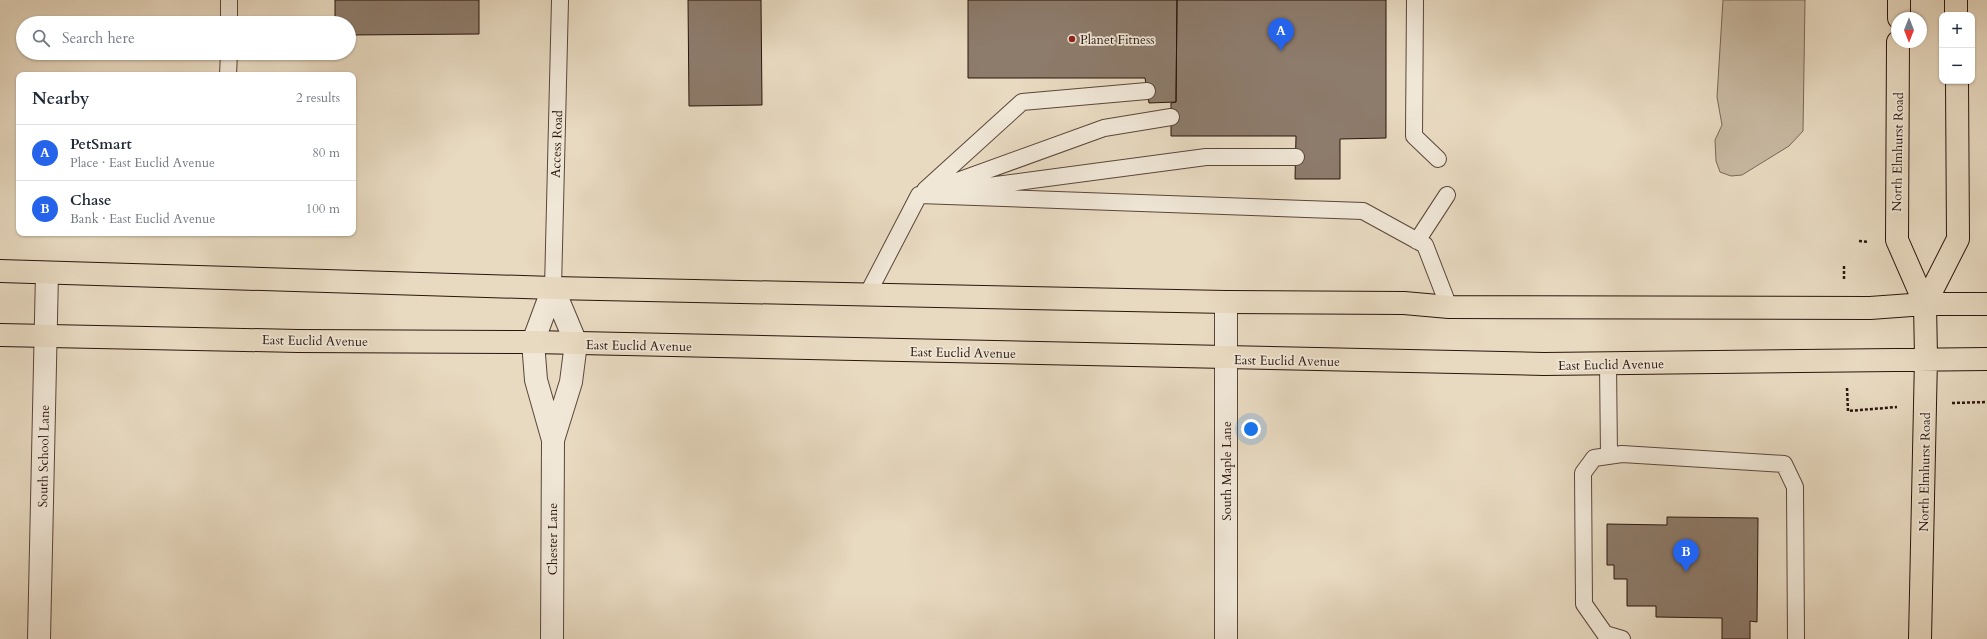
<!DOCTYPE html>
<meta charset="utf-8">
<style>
:root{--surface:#fff;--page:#f2f2f3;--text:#1f2937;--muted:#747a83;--line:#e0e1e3;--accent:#2563eb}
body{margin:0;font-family:Cardo,serif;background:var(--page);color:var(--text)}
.controls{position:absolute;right:12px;top:12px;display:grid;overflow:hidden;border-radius:8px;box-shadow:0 1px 3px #0004}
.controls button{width:36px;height:36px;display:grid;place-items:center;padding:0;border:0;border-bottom:1px solid var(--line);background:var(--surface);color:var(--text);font:20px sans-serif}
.compass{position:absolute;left:1891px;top:12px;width:36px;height:36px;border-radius:50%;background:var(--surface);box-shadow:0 1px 3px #0004;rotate:180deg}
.you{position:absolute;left:1251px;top:429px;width:14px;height:14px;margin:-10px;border:3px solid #fff;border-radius:50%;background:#1a73e8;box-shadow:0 0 0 6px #1a73e833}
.badge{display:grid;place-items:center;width:26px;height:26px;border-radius:50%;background:var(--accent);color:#fff;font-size:13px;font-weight:700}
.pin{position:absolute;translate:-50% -33px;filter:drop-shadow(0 1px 2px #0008)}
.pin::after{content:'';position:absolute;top:21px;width:14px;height:12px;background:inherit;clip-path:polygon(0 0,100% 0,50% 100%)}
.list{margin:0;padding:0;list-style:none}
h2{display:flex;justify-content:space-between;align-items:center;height:52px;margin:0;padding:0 16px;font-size:17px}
h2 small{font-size:13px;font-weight:400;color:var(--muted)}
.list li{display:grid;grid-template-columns:26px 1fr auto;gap:12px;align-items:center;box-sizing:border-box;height:56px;padding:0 16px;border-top:1px solid var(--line)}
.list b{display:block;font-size:15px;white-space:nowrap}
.list p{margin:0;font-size:13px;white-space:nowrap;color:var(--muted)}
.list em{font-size:13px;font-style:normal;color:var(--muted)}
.icon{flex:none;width:22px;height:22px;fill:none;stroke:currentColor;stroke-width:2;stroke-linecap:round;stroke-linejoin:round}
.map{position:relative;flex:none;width:1987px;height:639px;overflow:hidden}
.search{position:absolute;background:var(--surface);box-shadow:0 1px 3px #0004;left:16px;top:16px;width:340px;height:44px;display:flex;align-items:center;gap:10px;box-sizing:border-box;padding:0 14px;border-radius:22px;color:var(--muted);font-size:15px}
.panel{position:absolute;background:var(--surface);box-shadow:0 1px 3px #0004;left:16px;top:72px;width:340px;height:164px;border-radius:8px}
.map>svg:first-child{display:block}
.green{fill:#c8b9a2;stroke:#796758}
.building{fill:#8d7b6b;stroke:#2a150d}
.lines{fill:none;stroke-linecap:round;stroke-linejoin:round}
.service-casing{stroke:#5a463a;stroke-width:18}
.minor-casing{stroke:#5a463a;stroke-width:24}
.primary-casing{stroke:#2a150d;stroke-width:24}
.path{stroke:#2a150d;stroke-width:2.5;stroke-dasharray:3 2;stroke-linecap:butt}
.service{stroke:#f0e7d7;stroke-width:16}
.minor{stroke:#f0e7d7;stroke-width:22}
.primary{stroke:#e8dac1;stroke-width:22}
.poi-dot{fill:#8f2418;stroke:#f0e7d7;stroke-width:1.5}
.labels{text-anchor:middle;stroke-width:3.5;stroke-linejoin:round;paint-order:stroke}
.poi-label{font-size:13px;fill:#2a150d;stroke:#f0e7d7;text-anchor:start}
.street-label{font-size:13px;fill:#2a150d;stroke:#f0e7d7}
</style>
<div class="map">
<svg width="1987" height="639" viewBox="0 0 1987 639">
<rect width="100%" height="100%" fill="#e8dac1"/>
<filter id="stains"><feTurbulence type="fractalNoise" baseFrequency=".005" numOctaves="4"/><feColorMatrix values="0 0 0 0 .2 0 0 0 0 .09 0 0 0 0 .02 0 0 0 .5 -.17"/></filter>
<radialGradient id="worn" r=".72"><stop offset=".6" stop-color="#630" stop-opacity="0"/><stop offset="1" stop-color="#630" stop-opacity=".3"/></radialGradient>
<path class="green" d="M1723 0H1805L1803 131 1789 146 1742 175 1731 176 1720 172 1716 161 1715 140 1722 125 1717 97Z"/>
<path class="building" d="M335 0H479V34L349 35V23H335Z
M688 0H761L762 105 689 106Z
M968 0H1177L1176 102 1149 103 1145 78H968Z
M1177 0H1386V138L1340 139V179H1295L1296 136H1171V103L1176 102Z
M1667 517 1758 518 1757 622 1750 621V639H1722V618L1656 617V606H1627V579H1614V565H1607V524L1667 525Z"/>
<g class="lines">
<defs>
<path id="service" d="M1415 0 1414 136 1438 159
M229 23V0
M228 75 229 53
M965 189 1206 157H1296
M925 190 1022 102 1147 91
M927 192 1104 128 1171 117
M1417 241 1447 195
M553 288 560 0
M867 295 919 195 1363 211 1425 245 1449 307
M1608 364 1609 456
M1622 639 1605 634 1584 604 1583 473 1594 458 1622 454 1784 464 1795 487 1796 639"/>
<path id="minor" d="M553 440 571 382 576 343 553 288
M39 639 47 273
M552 639 553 440 536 380 533 342 553 288
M1226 639V302"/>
<path id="primary" d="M1956 0V15
M1899 18V0
M1898 42 1897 240 1925 304 1926 358 1920 639
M0 271 553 288 1226 302 1404 303 1449 307 1870 308 1925 304H1987
M1925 304 1958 239 1957 81
M0 335 298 341 533 342 1544 364 1987 359"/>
</defs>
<use href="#service" class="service-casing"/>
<use href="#minor" class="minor-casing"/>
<use href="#primary" class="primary-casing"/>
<path class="path" d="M1859 241 1869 242
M1844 266V281
M1847 388 1848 411 1897 407
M1952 403 1987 402"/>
<use href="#service" class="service"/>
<use href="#minor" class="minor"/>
<use href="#primary" class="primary"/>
</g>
<circle class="poi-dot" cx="1072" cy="39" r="4"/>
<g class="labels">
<g class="poi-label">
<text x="1080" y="44">Planet Fitness</text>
</g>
<g class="street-label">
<text transform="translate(556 144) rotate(-88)" y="5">Access Road</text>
<text transform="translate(1897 152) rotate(-89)" y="5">North Elmhurst Road</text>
<text transform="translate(315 340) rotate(1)" y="5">East Euclid Avenue</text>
<text transform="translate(639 345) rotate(1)" y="5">East Euclid Avenue</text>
<text transform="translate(963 352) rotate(1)" y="5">East Euclid Avenue</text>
<text transform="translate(1287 360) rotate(1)" y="5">East Euclid Avenue</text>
<text transform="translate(1611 364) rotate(-1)" y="5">East Euclid Avenue</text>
<text transform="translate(43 456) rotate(-89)" y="5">South School Lane</text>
<text transform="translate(1226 471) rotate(-90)" y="5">South Maple Lane</text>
<text transform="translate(1924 472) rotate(-89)" y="5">North Elmhurst Road</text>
<text transform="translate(552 539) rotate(-90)" y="5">Chester Lane</text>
</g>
</g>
<rect width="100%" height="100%" filter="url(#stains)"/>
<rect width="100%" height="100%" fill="url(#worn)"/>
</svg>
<div class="controls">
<button>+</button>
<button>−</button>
</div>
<svg class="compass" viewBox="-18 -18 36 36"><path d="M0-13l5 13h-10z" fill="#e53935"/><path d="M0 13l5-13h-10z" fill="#747a83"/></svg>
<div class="you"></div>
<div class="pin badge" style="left:1281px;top:51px">A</div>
<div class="pin badge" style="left:1686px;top:572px">B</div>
<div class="search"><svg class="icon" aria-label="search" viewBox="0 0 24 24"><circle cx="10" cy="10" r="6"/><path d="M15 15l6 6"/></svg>Search here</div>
<section class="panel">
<h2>Nearby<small>2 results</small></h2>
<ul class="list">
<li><span class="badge">A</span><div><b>PetSmart</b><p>Place · East Euclid Avenue</p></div><em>80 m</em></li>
<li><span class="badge">B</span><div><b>Chase</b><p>Bank · East Euclid Avenue</p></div><em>100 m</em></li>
</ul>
</section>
</div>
